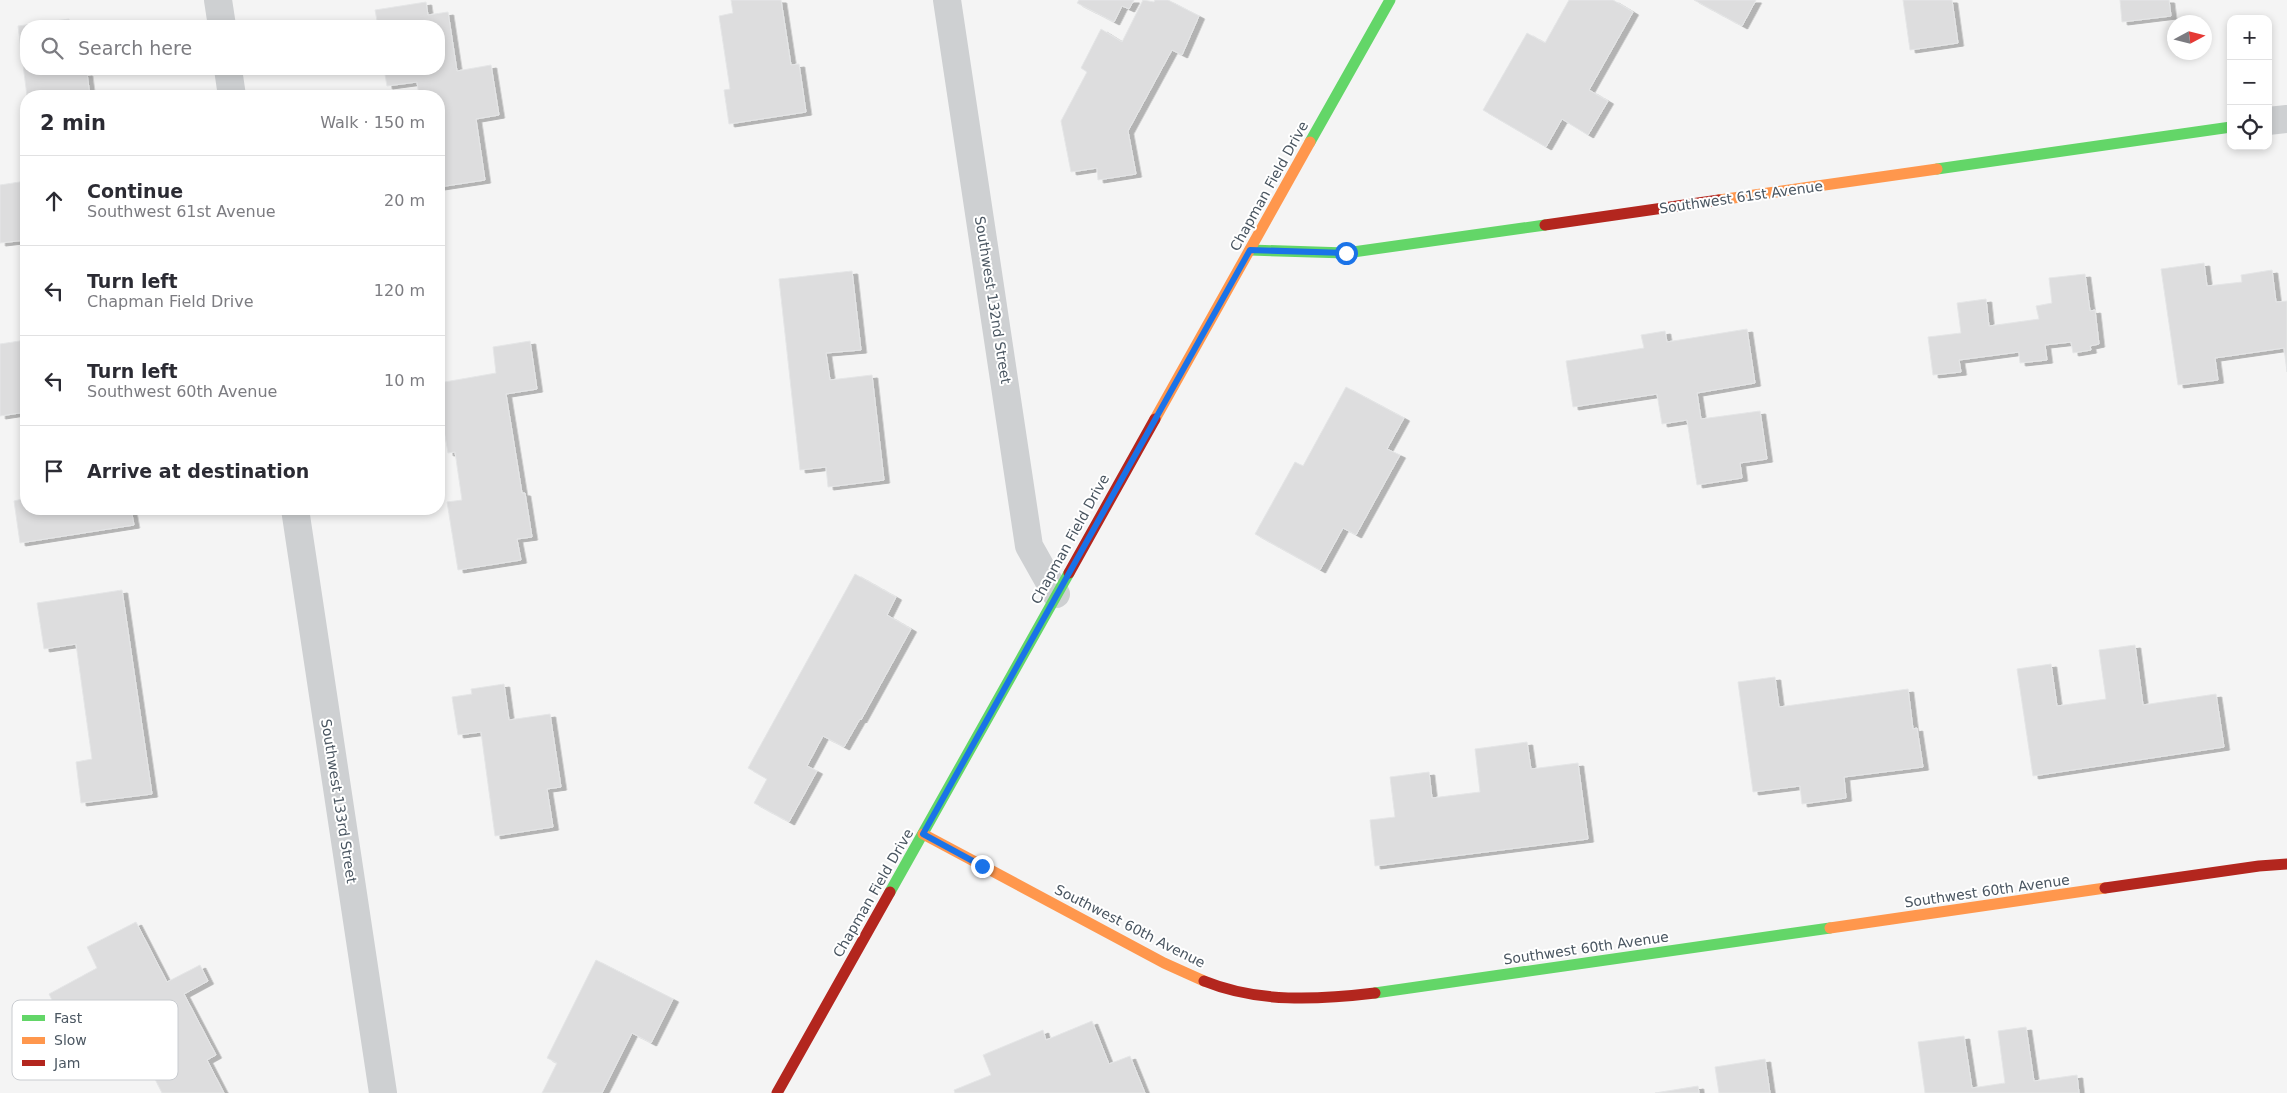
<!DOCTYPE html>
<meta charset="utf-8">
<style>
:root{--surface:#fff;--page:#f7f7f7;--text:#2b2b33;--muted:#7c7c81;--line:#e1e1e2}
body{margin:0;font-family:"DejaVu Sans",sans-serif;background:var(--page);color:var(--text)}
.controls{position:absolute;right:15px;top:15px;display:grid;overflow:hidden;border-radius:10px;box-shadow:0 2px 8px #0003}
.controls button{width:45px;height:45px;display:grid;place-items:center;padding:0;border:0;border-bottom:1px solid var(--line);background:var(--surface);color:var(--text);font:25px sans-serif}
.compass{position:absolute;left:2167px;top:15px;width:45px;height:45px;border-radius:50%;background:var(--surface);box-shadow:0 2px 8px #0003;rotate:83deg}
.stop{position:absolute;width:15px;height:15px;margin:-11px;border:4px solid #1a73e8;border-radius:50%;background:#fff}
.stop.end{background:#1a73e8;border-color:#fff;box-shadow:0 1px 5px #0008}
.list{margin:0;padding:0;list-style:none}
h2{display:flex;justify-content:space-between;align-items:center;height:65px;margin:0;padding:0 20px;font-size:21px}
h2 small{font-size:16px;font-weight:400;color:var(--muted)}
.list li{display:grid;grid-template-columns:32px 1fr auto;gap:15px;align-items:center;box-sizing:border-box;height:90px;padding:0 20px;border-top:1px solid var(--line)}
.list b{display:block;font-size:19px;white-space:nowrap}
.list p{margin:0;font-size:16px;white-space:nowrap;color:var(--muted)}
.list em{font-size:16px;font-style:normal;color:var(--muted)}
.icon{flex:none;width:28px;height:28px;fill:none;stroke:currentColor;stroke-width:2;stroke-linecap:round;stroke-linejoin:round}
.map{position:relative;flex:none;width:2287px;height:1093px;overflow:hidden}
.search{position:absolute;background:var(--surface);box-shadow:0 2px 8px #0003;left:20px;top:20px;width:425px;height:55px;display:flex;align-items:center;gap:12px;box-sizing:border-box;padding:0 18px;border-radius:20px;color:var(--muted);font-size:19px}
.panel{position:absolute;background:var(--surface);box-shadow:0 2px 8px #0003;left:20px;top:90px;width:425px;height:425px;border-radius:20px}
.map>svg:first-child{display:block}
.building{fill:#ddddde;stroke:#e5e6e7;filter:url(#shadow)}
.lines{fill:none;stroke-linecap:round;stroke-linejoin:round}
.street{stroke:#ced0d2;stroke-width:28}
.fast{stroke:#63d668;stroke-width:11}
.slow{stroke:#ff974d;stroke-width:11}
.jam{stroke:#b3261e;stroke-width:11}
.route{stroke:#1a73e8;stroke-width:6}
.labels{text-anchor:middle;stroke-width:4;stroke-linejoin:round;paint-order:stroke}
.street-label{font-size:14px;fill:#4a5661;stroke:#fff}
.key{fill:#fff;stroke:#c9ccd0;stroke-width:1}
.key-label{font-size:14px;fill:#4a5661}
</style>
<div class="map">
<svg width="2287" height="1093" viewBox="0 0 2287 1093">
<defs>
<filter id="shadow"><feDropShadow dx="5.5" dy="3" stdDeviation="0" flood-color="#0004"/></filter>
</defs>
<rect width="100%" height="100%" fill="#f4f4f4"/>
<path class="building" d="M731 0H781L791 65 799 64 806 112 729 124 724 90 730 89 719 16 733 13Z
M1079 0H1134L1129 9 1122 6 1114 22 1077 3Z
M1143 0 1154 2 1155 0H1168L1199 16 1182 55 1172 50 1128 131 1136 174 1098 180 1097 168 1071 172 1061 121 1087 72 1081 68 1101 29 1122 42Z
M1569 0H1613L1633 12 1589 90 1608 101 1588 135 1562 119 1546 147 1483 110 1527 33 1545 43Z
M1694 0H1756L1742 26Z
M1903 0H1952L1958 43 1910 50Z
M2120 0H2169L2171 16 2122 22Z
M426 2 428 15 448 12 457 71 491 65 499 115 476 119 485 180 439 187V96H419L417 82 387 86 384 69H439V26H378L375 10Z
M69 19 70 26H26V69H75L76 74 87 73 90 96H27L18 26Z
M26 181V240L0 243V185Z
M2204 263 2207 286 2242 282 2241 275 2272 270 2276 302 2287 301V372L2284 348 2215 358 2218 380 2178 385 2161 269Z
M852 271 861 350 826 353 830 380 872 375 884 480 828 487 826 467 800 470 779 279Z
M2085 274 2090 311 2095 310 2099 344 2090 346 2091 350 2073 353 2071 342 2045 345 2047 360 2020 363 2019 352 1959 360 1961 372 1933 375 1928 337 1961 333 1957 303 1986 299 1989 326 2039 319 2036 306 2052 303 2049 278Z
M1747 329 1755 383 1697 393 1701 419 1760 411 1767 459 1740 463 1742 478 1697 485 1687 420 1662 424 1657 394 1573 407 1566 361 1644 348 1641 335 1665 331 1667 342Z
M26 340V412L0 416V344Z
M530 341 537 389 506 394 522 493H525L532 537 517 539 521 560 458 570 447 502 462 500 455 452 448 453 444 430 439 431V383L496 373 493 347Z
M1346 387 1404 418 1387 449 1400 455 1356 535 1343 528 1320 570 1255 534 1295 462 1303 466Z
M26 498V509H131L134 525 20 543 14 501Z
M855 574 896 597 887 615 911 629 861 720 860 719 844 747 823 736 807 766 817 771 789 822 754 803 767 779 748 768Z
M122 590 152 794 81 803 76 762 92 759 76 644 44 649 37 603Z
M2135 645 2143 705 2216 694 2224 747 2033 776 2017 669 2051 664 2057 706 2106 699 2099 650Z
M1775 677 1779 707 1908 689 1913 729 1917 728 1923 767 1844 777 1846 798 1802 804 1800 786 1753 792 1738 682Z
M504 684 509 720 550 714 561 787 547 789 553 827 495 836 481 732 458 735 452 697 472 694 471 689Z
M1527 742 1531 769 1578 763 1588 839 1375 866 1370 820 1395 817 1390 777 1429 772 1432 798 1480 792 1475 749Z
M136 922 167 982 200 965 208 981 184 994 216 1055 207 1060 224 1093H162L128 1026 78 1052 49 994 97 968 87 947Z
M596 960 673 999 651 1043 632 1033 602 1093H542L557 1063 547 1058Z
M1092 1021 1109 1064 1130 1056 1145 1093H955L954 1090 991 1075 983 1055 1043 1030 1046 1040Z
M2026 1027 2034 1081 2077 1075 2079 1093H1925L1918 1042 1964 1036 1972 1088 2005 1083 1998 1031Z
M1765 1059 1770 1093H1719L1715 1067Z
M1698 1086 1699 1093H1655Z"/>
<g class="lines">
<path class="street" d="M218 0 222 26
M947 0 1029 546 1056 594
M228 69 232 96
M2268 121 2287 119
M295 509 383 1093"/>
<path class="fast" d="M1310 142 1390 0
M1937 169 2231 127
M1250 250 1346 253 1545 225
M890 892 1069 573
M1375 993 1830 928"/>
<path class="slow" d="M1719 200 1937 169
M1155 419 1310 142
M923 834 1164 963 1204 981
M1830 928 2105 888"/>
<path class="jam" d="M1545 225 1719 200
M1069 573 1155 419
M2105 888 2259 866 2287 864
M1204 981C1258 1003 1317 1000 1375 993
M777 1093 890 892"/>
</g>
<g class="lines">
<path class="route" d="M982 866 923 834 1250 250 1346 253"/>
</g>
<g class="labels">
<g class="street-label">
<text transform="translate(1269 186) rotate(-61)" y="5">Chapman Field Drive</text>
<text transform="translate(1741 197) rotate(-8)" y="5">Southwest 61st Avenue</text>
<text transform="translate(993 300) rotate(81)" y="5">Southwest 132nd Street</text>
<text transform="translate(1070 539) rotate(-61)" y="5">Chapman Field Drive</text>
<text transform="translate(339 801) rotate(81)" y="5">Southwest 133rd Street</text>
<text transform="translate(1987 891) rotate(-8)" y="5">Southwest 60th Avenue</text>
<text transform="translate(873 893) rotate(-60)" y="5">Chapman Field Drive</text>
<text transform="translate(1130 926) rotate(27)" y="5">Southwest 60th Avenue</text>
<text transform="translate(1586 948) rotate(-8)" y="5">Southwest 60th Avenue</text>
</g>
</g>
<rect x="12" y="1000" width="166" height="80" rx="8" class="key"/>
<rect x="22" y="1015" width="23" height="6" fill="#63d668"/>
<rect x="22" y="1037" width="23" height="7" fill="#ff974d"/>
<rect x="22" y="1060" width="23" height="6" fill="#b3261e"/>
<g class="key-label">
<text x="54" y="1023">Fast</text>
<text x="54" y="1045">Slow</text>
<text x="54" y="1068">Jam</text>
</g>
</svg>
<div class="controls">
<button>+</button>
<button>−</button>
<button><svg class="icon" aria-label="locate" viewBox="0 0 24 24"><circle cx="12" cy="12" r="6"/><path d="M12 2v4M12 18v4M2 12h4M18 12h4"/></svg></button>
</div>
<svg class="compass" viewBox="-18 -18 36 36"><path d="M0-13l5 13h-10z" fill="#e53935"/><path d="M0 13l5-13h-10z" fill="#7c7c81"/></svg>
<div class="stop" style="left:1346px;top:253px"></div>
<div class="stop end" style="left:982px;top:866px"></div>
<div class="search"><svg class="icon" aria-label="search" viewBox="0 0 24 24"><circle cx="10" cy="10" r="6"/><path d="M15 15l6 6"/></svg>Search here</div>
<section class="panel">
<h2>2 min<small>Walk · 150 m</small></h2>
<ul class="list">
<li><svg class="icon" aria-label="ahead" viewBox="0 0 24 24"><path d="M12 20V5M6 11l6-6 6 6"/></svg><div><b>Continue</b><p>Southwest 61st Avenue</p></div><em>20 m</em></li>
<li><svg class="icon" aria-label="left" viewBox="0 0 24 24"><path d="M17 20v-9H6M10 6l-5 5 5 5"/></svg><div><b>Turn left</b><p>Chapman Field Drive</p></div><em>120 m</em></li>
<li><svg class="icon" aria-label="left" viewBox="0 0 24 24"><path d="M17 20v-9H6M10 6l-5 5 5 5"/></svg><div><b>Turn left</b><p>Southwest 60th Avenue</p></div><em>10 m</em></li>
<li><svg class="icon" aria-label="arrive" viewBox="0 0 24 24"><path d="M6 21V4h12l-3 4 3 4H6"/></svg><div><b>Arrive at destination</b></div></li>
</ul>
</section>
</div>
